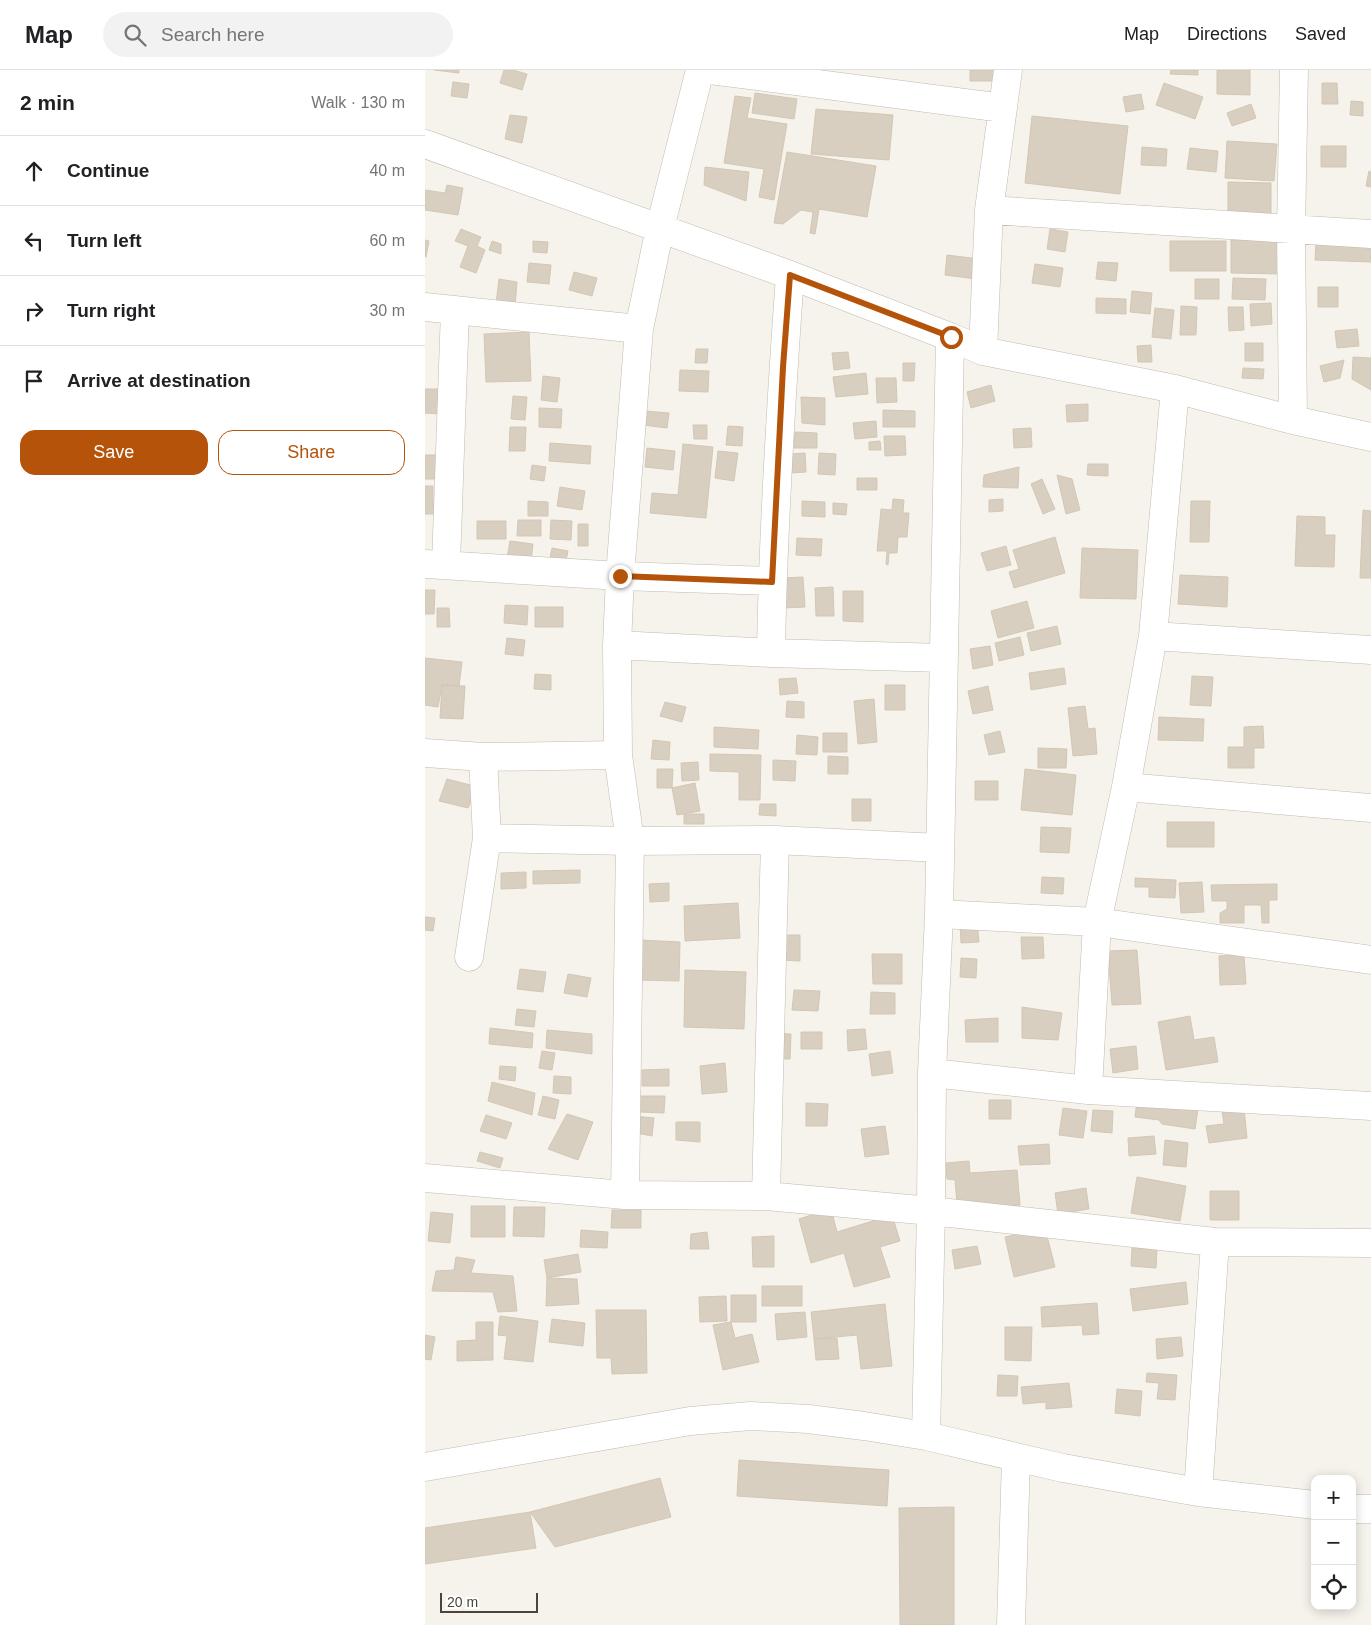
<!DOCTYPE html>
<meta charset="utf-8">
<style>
:root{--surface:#fff;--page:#f2f2f2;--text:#202124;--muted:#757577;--line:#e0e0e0;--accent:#b45309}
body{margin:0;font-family:Helvetica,sans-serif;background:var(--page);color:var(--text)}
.controls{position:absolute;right:15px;bottom:15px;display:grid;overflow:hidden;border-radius:10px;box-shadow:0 2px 12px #0003}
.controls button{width:45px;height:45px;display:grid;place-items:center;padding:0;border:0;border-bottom:1px solid var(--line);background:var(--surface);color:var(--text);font:25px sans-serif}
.scale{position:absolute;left:15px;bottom:12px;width:98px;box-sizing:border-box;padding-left:5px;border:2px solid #4b4439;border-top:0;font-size:14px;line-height:18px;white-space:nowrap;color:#4b4439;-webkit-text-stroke:4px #fff;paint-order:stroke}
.stop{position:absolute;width:15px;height:15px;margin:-11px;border:4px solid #b45309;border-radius:50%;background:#fff}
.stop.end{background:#b45309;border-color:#fff;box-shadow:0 1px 5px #0008}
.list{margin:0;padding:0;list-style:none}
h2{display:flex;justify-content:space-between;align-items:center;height:65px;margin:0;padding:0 20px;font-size:21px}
h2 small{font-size:16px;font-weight:400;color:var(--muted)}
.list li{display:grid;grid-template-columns:32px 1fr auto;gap:15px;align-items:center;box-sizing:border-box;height:70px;padding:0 20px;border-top:1px solid var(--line)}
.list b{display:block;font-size:19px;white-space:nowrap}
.list em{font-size:16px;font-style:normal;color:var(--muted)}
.actions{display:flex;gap:10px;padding:15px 20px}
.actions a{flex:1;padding:11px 0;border:1px solid var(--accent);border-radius:15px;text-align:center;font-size:18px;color:var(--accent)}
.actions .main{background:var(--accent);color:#fff}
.icon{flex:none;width:28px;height:28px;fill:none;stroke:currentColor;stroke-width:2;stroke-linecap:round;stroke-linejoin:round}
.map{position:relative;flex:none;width:946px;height:1555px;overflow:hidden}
header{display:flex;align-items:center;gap:30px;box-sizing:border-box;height:70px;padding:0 25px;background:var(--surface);border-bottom:1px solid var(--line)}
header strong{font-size:24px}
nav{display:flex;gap:28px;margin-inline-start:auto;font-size:18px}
.search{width:350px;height:45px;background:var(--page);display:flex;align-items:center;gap:12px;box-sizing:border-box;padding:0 18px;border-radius:28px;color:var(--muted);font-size:19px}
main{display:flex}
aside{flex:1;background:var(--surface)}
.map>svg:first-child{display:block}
.building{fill:#d8cfc1;stroke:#d3c7b4}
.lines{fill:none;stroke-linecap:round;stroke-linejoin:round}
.street-casing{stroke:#c2bbae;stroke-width:29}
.street{stroke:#fff;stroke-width:28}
.route{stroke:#b45309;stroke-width:6}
</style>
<header>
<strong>Map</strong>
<div class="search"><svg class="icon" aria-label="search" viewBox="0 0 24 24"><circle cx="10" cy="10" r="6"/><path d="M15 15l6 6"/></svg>Search here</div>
<nav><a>Map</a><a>Directions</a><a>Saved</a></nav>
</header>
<main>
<aside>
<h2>2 min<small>Walk · 130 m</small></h2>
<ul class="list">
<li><svg class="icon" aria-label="ahead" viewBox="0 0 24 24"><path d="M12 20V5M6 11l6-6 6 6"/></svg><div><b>Continue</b></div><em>40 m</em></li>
<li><svg class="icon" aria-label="left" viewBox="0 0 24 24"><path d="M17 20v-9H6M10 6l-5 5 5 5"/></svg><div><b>Turn left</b></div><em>60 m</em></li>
<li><svg class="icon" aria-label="right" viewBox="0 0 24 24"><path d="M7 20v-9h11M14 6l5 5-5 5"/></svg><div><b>Turn right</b></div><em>30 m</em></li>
<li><svg class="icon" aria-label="arrive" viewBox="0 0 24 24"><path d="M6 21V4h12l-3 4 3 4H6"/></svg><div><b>Arrive at destination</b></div></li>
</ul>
<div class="actions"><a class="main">Save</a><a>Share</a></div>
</aside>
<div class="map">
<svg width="946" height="1555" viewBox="0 0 946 1555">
<rect width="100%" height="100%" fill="#f6f3ec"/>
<path class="building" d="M9 0H34V3Z
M79 0H88L102 4 97 20 75 13Z
M545 0H574V11H545Z
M746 0H773V5L745 4Z
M792 0H825V25L792 24Z
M28 12 44 14 42 28 26 26Z
M739 13 778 27 770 49 731 35Z
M897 13H912L913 34H897Z
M330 23 372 29 369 49 327 43Z
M716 24 719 39 701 42 698 27Z
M310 26 326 28 322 48 362 54 349 130 334 127 339 99 299 93Z
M926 31 938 32V46L925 45Z
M826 34 831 48 807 56 802 43Z
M391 39 468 45 464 90 386 84Z
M85 45 102 47 97 73 80 69Z
M607 46 703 56 695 124 600 113Z
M802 71 852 74 849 111 800 108Z
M896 76H921V97H896Z
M717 77 742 79 741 96 716 95Z
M765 78 793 81 791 102 762 99Z
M362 82 451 96 442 147 394 139 390 164 385 163 388 142 376 140 358 154 349 153Z
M280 97 324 102 321 131 279 115Z
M944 101 946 102V117L941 116Z
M803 112 846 113V144H803Z
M22 115 38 118 33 145 0 140V120L20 123Z
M36 159 56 167 52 176 60 180 51 203 35 197 43 176 30 171Z
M625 159 643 162 640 182 622 179Z
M0 170 4 171 1 187H0Z
M806 170 857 171 856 204 806 203Z
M67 171 76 174V184L64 180Z
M108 171 123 172 122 183 108 182Z
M745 171H801V201H745Z
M891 171 942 172 946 181V192L890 190Z
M522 185 554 189 551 209 520 205Z
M673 192 693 193 691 211 671 209Z
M104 193 126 195 124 214 102 212Z
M610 194 638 198 635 217 607 213Z
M149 202 172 208 167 226 144 220Z
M808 208 841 209 840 230 807 229Z
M74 209 92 212 90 236 71 234Z
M770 209H794V229H770Z
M893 217H913V237H893Z
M707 221 727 223 725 244 705 242Z
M671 228 701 229V244L671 243Z
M846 233 847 254 826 256 825 234Z
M756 236 772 237 771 265H755Z
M803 237H818L819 260 804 261Z
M730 238 749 240 746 269 727 267Z
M932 259 934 276 912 278 910 261Z
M104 262 106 311 61 312 59 264Z
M820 273H838V291H820Z
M726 275 727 292H713L712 276Z
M271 279H283L282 293H270Z
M423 282 425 298 409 300 407 283Z
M928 287 946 288V320L927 309Z
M919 290 915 308 899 312 895 296Z
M478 293H490L489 311H478Z
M818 298 839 299 838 309 817 308Z
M255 300 284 301 283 322 254 321Z
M441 303 443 324 411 327 408 307Z
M118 306 135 308 132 332 116 330Z
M451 308H471L472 332 452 333Z
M566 315 570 331 546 338 542 322Z
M0 319H16L15 344 0 343Z
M88 326 102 327 100 350 86 349Z
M376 327 400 328V355L377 353Z
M663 334V351L642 352 641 335Z
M114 338 137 339 136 358 114 357Z
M458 340 490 341V357H458Z
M220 341 244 343 242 358 218 355Z
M451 351 452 367 430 369 428 353Z
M268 355H282V369H269Z
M303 356 318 357 317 376 301 375Z
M85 357H101L100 381H84Z
M606 358 607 377 589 378 588 359Z
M370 362 392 363V378H369Z
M459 366H480L481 385 460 386Z
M455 371 456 380H444V372Z
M125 373 166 376 165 394 124 391Z
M258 374 288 377 281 448 225 443 227 423 253 425Z
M222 378 250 381 248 400 220 397Z
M293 381 313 383 309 411 290 408Z
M380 383 381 402 366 403 365 384Z
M394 383 411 384 410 405 393 404Z
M0 385H15L14 409H0Z
M663 394H683V406L662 405Z
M107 395 121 397 119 411 105 409Z
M594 397 593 418 558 417 559 405Z
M632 405 647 409 655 440 641 444Z
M432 408H452V420H432Z
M617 409 630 439 618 444 606 414Z
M0 416H8V434H17V444H0Z
M135 417 160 421 157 440 132 436Z
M468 429 479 430 478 443H484L482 467H473L472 483H464L463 495 461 494 462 481H452L456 439 467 440Z
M578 429V441L564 442V430Z
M103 431 123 432V446H103Z
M377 431 400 432V447L377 446Z
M766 431H785L784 472H765Z
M408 433 422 434 421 445 408 444Z
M938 440 946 441V508H935Z
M872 446 900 447V465H910L909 497 870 496Z
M93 450H116V466H92Z
M126 450 147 451 146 470 125 469Z
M52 451H81V469H52Z
M153 454H163V476H153Z
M630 467 640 503 589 518 584 502 594 499 588 480Z
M372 468 397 469 396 486 371 485Z
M85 471 108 474 106 491 82 488Z
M581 476 586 495 562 501 556 483Z
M127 478 143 481 140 496 124 493Z
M657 478 713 480 711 529 655 528Z
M755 505 803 507 802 537 753 534Z
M378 507 380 537 358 538 357 508Z
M408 517 409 546H391L390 518Z
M0 520H10L9 544H0Z
M418 521H438V552L418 551Z
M602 531 609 558 573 568 566 541Z
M80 535 103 536 102 555 79 553Z
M110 537H138V557H110Z
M12 538H24L25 557H12Z
M632 556 636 574 606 581 602 563Z
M595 567 599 585 574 591 570 573Z
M82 568 100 570 98 586 80 584Z
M565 576 568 595 548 599 545 579Z
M0 588 37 592 34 616 17 615 13 637 0 635Z
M639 598 641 614 606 620 604 603Z
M110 604 126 605V620L109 619Z
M767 606 788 607 786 636 765 635Z
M371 608 373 623 355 625 354 609Z
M17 615 40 616 38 649 15 648Z
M460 615H480V640H460Z
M563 616 568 640 548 644 543 621Z
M449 629 452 672 433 674 429 631Z
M362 631 379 632V648L361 647Z
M240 632 261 637 257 652 235 646Z
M660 636 663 659 670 658 672 684 648 686 643 638Z
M734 647 779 649 778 671 733 670Z
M838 656 839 678H829V698H803V677H819V657Z
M289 657 334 660 333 679 289 677Z
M575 661 580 682 564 685 559 665Z
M398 663H422V682H398Z
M372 665 393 667 392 685 371 684Z
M228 670 245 672 244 690 226 689Z
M613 678 642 679 641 698H613Z
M285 684 336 685 335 730H314V702L285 701Z
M403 686 423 687V704H403Z
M348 690 371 691 370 711 348 710Z
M273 692 274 710 257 711 256 693Z
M232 699H248L247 718H232Z
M600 699 651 705 647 745 596 740Z
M22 709 53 717 43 738 14 731Z
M550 711H573V730H550Z
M270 713 275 741 252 745 247 718Z
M427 729H446V751H427Z
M335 734H351V746L334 745Z
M259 744H279V754H259Z
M742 752H789V777H742Z
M616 757 646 758 644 783 615 782Z
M155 800V813L108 814V801Z
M101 802V818L76 819V803Z
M617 807 639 808 638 824 616 823Z
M710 808 751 810 750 828 724 827V817H710Z
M777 812 779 842 756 843 754 813Z
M244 813V831L225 832 224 814Z
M852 814V830H844V853H837L836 835H819V853H795V843L802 839V831H787L786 815Z
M313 833 315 868 260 871 259 836Z
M0 847 10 848 8 861 0 860Z
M552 852 554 872 536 873 535 853Z
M357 865H375V891L356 890Z
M596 867H618L619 888 597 889Z
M215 870 255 872 254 911 213 910Z
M712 880 716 934 687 935 683 881Z
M447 884H477V914H448Z
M819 885 821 914 795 915 794 886Z
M536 888 552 889 551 908 535 907Z
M95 899 121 902 118 922 92 919Z
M260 900 321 902 319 959 259 957Z
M143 904 166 908 162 927 139 923Z
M369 920 395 921 393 941 367 940Z
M446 922 470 923V944H445Z
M597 937 637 943 633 970 597 968Z
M92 939 111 941 109 957 90 955Z
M765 946 769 970 789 967 793 992 741 1000 733 952Z
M573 948V972H541L540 950Z
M65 958 108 963 107 978 64 974Z
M440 959 442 979 423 981 422 960Z
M122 960 167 964V984L121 978Z
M376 962H397V979H376Z
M349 963 366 964 365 989H348Z
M711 976 713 999 688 1003 685 979Z
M117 981 130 983 127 1000 114 998Z
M465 981 468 1003 447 1006 444 984Z
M300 993 302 1022 277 1024 275 996Z
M75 996 91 997 90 1011 74 1009Z
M244 999V1016H217V1000Z
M129 1006 146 1007V1024L128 1023Z
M67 1012 110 1023 107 1045 63 1031Z
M118 1026 134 1030 130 1049 113 1045Z
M215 1026H240L239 1043 215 1042Z
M564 1030H586V1049H564Z
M712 1031 773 1039 770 1059 737 1054 734 1050 710 1047Z
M381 1033 403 1034 402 1056H381Z
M638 1038 662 1041 658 1068 634 1065Z
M819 1039 822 1068 784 1073 781 1056 799 1054 797 1041Z
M668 1040 688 1041 687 1063 666 1061Z
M142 1044 168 1052 153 1090 123 1079Z
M61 1045 87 1053 81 1069 55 1061Z
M209 1046 229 1048 227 1066 206 1062Z
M251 1052H275V1072L251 1070Z
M460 1056 464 1084 440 1087 436 1059Z
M729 1066 731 1084 704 1086 703 1068Z
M740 1070 763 1073 761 1097 738 1095Z
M624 1074 625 1094 595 1095 593 1076Z
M55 1082 78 1088 75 1098 52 1091Z
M544 1091 545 1103 592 1100 595 1135 552 1138V1131L532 1133 530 1110 522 1109 521 1093Z
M712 1107 761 1116 755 1151 706 1143Z
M661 1118 664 1139 633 1144 630 1123Z
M785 1121H814V1150H785Z
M46 1136H80V1167H46Z
M89 1137H120L119 1167 88 1166Z
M406 1139 412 1162 467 1145 475 1171 455 1177 465 1207 429 1217 419 1183 386 1193 374 1149Z
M187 1140H216V1158H186Z
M6 1142 28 1144 25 1173 3 1171Z
M620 1158 630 1197 589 1207 580 1167Z
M156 1160 183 1162 182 1178 155 1177Z
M282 1162 284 1179H265L266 1164Z
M349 1166V1197H328L327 1167Z
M552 1176 556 1194 530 1199 527 1180Z
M707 1178 732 1179 731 1198 706 1196Z
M153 1184 156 1202 122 1208 119 1190Z
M31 1187 50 1190 46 1203 88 1206 92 1241 73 1242 68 1222 7 1221 11 1201 29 1200Z
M122 1208 152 1209 154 1234 121 1236Z
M761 1212 763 1234 708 1241 705 1219Z
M337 1216H377V1236H337Z
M306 1225H331V1252H306Z
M301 1226 302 1251 275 1252 274 1227Z
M672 1233 674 1264 658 1265 657 1255 617 1257 616 1237Z
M460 1234 467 1296 436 1299 432 1265 389 1269 386 1242Z
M171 1240H221L222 1303 187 1304 186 1288H172Z
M380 1242 382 1267 352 1270 350 1244Z
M75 1246 113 1251 108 1292 79 1289 82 1266 73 1265Z
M127 1249 160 1253 158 1276 124 1272Z
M51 1252H68V1290L32 1291V1271L51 1270Z
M306 1252 310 1268 327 1264 334 1292 298 1300 288 1255Z
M580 1257H607L606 1291 580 1290Z
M0 1265 10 1267 6 1290 0 1289Z
M756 1267 758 1286 732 1289 731 1269Z
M412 1268 414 1289 391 1290 389 1269Z
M722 1303 752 1305 750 1330 732 1329 734 1313 721 1312Z
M573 1305 593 1306 592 1326H572Z
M644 1313 647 1337 621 1339V1332L598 1334 596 1317Z
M692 1319 717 1321 715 1346 690 1343Z
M314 1390 464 1400 462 1436 312 1426Z
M235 1408 246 1447 130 1477 105 1442Z
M529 1437V1555H475L474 1438Z
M105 1442 111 1478 0 1494V1458Z"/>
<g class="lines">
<defs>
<path id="street" d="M285 0 578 38
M0 74 365 205 525 267 514 844 507 1003 506 1141 501 1366
M564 140 946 164
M0 237 214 259
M525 267 558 281 750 319 868 350 946 367
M558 281 564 140 583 0
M868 350 866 160 869 0
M0 494 195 506 347 511
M21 494 30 240
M728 566 946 580
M192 575 346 583 518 588
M346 583C348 457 356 331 365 205
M0 683 58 687 193 685
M701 717 946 738
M62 768 205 771 350 770 515 778
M514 844 672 852 946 890
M44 887 62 768 58 687
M507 1003 663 1020 946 1036
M663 1020 672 852 701 717 728 566 750 319
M0 1108 200 1125 341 1126 506 1141 790 1172 946 1173
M200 1125 205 771 193 685 192 575 195 506 214 259 235 158 275 0
M341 1126 350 770
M0 1397 265 1351 326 1346 383 1349 439 1356 501 1366 638 1398 773 1422 890 1435
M773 1422 790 1172
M927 1439H946
M586 1555 591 1388"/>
</defs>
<use href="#street" class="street-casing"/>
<use href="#street" class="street"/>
</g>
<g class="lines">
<path class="route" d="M195 506 347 512 358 297 365 205 526 267"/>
</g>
</svg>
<div class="controls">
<button>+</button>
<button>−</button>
<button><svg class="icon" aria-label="locate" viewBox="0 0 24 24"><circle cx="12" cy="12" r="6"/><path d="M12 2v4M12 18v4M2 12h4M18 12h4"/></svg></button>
</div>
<div class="scale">20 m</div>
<div class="stop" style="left:526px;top:267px"></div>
<div class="stop end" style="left:195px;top:506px"></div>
</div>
</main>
